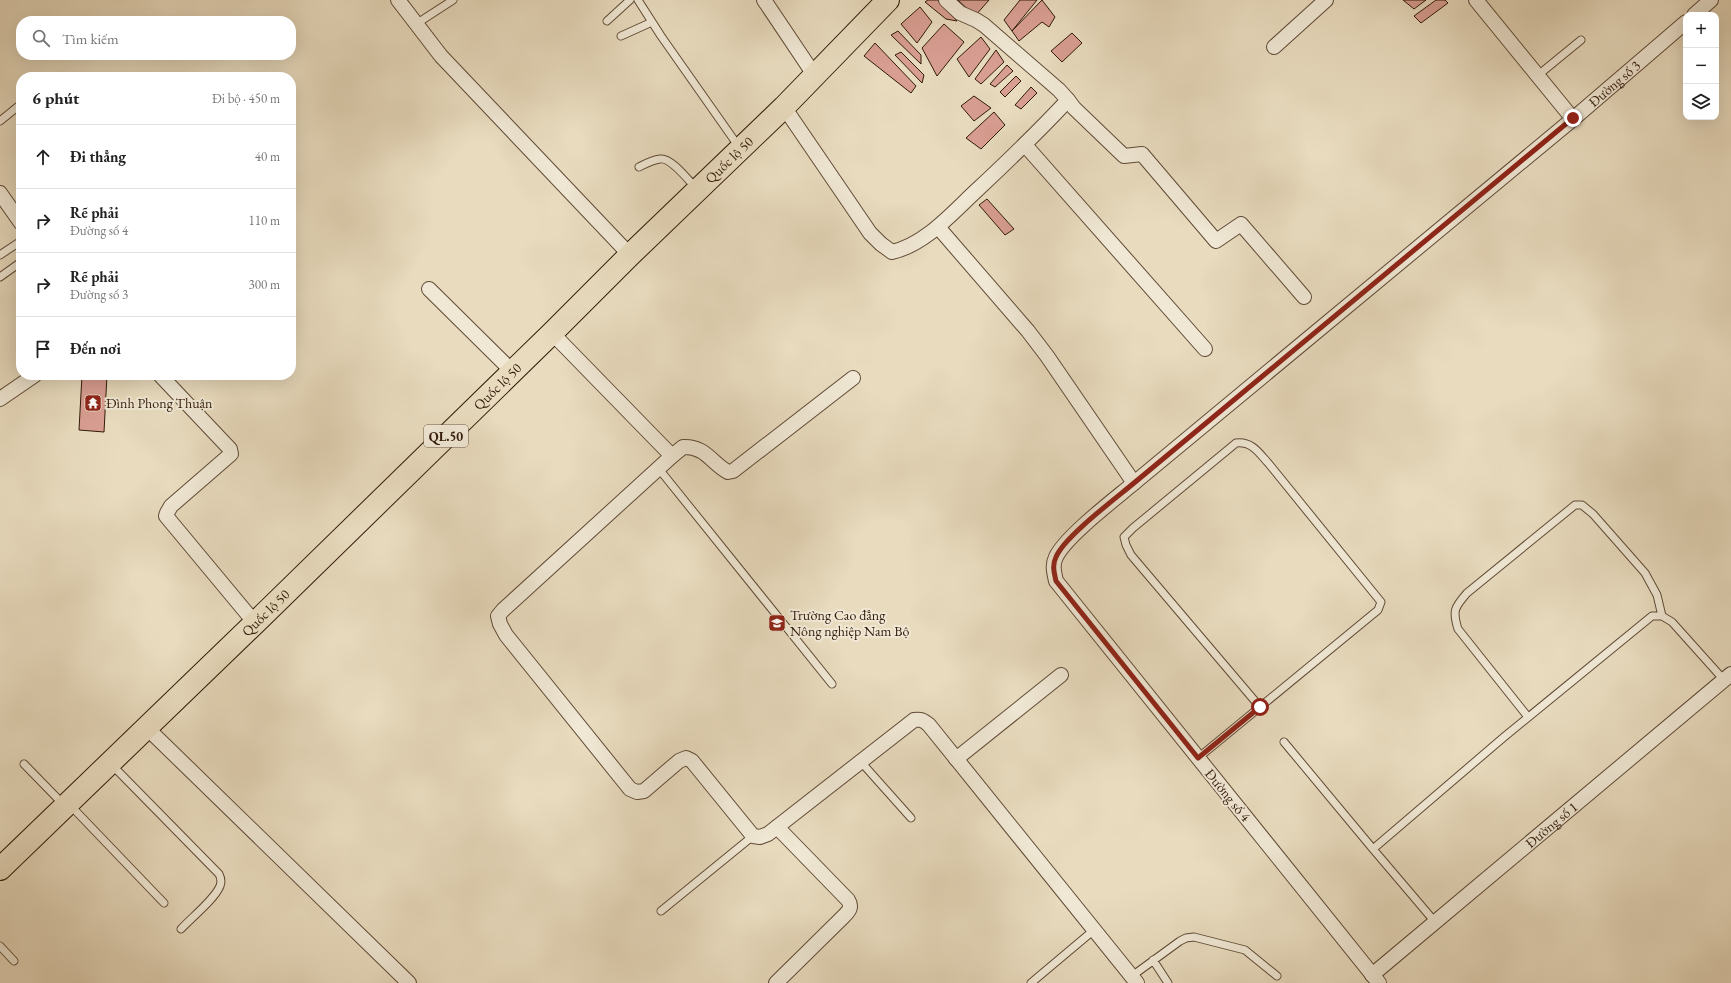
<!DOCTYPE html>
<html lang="vi">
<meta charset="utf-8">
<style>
:root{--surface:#fff;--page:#f2f2f2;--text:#222;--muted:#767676;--line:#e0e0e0}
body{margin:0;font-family:"EB Garamond",serif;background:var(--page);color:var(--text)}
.controls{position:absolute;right:12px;top:12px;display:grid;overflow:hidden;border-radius:8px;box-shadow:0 4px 16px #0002}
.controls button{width:36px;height:36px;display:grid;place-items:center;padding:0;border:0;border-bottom:1px solid var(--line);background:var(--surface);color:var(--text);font:20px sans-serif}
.stop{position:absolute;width:12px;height:12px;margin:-9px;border:3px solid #8f2418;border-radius:50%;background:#fff}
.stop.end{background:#8f2418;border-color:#fff;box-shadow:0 1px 4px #0008}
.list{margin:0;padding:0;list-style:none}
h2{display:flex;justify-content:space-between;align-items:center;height:52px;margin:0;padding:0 16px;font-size:17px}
h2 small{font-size:13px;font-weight:400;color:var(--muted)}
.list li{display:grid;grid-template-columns:26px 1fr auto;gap:12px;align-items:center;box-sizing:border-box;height:64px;padding:0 16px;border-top:1px solid var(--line)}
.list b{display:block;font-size:15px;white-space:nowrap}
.list p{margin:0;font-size:13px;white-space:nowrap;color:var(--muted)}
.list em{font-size:13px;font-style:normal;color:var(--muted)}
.icon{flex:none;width:22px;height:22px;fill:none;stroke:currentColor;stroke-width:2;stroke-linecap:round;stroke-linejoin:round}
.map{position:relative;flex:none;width:1731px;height:983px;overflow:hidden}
.search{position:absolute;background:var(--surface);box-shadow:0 4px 16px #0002;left:16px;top:16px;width:280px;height:44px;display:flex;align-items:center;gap:10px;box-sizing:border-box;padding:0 14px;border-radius:16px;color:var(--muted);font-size:15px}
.panel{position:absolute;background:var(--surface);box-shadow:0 4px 16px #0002;left:16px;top:72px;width:280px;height:308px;border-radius:16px}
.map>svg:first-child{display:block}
.building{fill:#d89e92;stroke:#311a09}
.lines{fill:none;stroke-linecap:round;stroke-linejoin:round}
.service-casing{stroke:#5f4a36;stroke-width:9}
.minor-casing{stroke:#5f4a36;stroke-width:16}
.trunk-casing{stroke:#311a09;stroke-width:24}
.service{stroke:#f0e8d5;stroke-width:7}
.minor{stroke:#f0e8d5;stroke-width:14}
.trunk{stroke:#e8dbbe;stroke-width:22}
.route{stroke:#8f2418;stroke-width:5}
.labels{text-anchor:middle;stroke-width:4;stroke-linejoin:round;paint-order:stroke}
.shield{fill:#f0e8d5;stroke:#6a5846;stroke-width:1}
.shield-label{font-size:13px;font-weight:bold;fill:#311a09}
.street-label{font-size:14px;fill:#311a09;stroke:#f0e8d5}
.poi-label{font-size:14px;fill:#311a09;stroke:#f0e8d5;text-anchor:start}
</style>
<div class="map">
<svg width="1731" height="983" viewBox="0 0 1731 983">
<rect width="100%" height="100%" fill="#e8dbbe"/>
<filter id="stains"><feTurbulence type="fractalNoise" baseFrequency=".005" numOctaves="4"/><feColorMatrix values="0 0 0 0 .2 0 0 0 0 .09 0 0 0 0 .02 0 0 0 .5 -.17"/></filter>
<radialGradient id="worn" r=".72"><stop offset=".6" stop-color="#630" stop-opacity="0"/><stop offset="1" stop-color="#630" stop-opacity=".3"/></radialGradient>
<path class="building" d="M928 0H938L957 21 946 19 925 2Z
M958 0H989L975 16Z
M1020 0H1037L1012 31 1004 20Z
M1042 0 1055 17 1049 27 1042 22 1019 41 1012 31Z
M1403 0H1426L1414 9Z
M1436 0H1445L1448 3 1421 23 1414 16Z
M920 7 932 22 917 43 901 24Z
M944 24 964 42 937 76 922 48Z
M898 31 921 55V64L891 35Z
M1072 33 1082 43 1062 62 1051 51Z
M981 37 990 49 969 77 957 59Z
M875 43 916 86 911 93 864 56Z
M996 50 1004 62 981 84 975 79Z
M901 52 924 75 922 83 895 55Z
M1007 65 1013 71 995 87 990 84Z
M1016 76 1021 81 1005 97 1000 92Z
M1031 87 1037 93 1021 109 1015 105Z
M974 96 991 108 974 121 961 106Z
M994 112 1005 125 981 149 966 138Z
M987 199 1014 229 1005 235 979 205Z
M82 375H107L104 432 79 430Z"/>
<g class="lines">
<defs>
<path id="service" d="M638 0 661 36 739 147
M607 21 630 0
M416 24 453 0
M621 36 652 22
M1537 76 1581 40
M0 121 21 104
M639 167C645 164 652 160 660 159 671 157 688 180 696 188
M0 255 21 241
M0 277 21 262
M659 469 832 684
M1528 717 1458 629C1452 610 1455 607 1467 593L1575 505H1582L1593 514 1645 573 1657 595 1662 616
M1284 742 1373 849 1504 737 1652 616H1662L1672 622 1724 680
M1198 758 1378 610 1381 602 1269 464C1259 453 1252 441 1236 443L1133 528 1124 537 1126 545 1131 555 1260 707
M861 762 911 818
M24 764 63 804
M112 765 219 874C221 878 222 881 220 886 215 899 191 918 181 929
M69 804 164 903
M1373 849 1435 922
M661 911 753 836
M0 946 14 961
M1153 960 1168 983
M1132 976 1180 941 1186 938 1194 937 1245 950 1277 976
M1031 983 1094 930"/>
<g id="minor">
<path d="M398 0 441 56 630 255"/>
<path d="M764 0 815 76"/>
<path d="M1476 0 1573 119"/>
<path d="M1694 15 1711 0"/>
<path d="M1274 47 1326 0"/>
<path d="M1068 100 1074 108 1124 156 1142 154 1216 241 1241 224 1304 297"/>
<path d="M784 107 870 233 881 244 892 252C926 244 952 213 977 190 1008 161 1039 131 1068 100L1059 90 984 25 976 20 960 13 946 0"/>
<path d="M1025 145 1205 349"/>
<path d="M0 193 21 223"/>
<path d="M938 227 1028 331 1047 356 1134 483"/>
<path d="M429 289 513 372"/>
<path d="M552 333 672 456"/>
<path d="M160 375 230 449 231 454 171 506 167 513 166 516 255 623"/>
<path d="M853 378 733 471 728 472C712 464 706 446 683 447L672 456 503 610 498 616 500 624 506 635 630 789 637 792 644 791 679 761 686 758 692 761 753 836 760 837 768 834 914 720C921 719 923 720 929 725L1137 983"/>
<path d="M0 399 35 375"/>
<path d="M146 727 409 983"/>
<path d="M956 759 1061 675"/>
<path id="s1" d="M1372 975 1731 674"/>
<path d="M776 983 842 918C848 912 853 908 848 900L777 827"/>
<path id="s2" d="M1379 983 1056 581C1054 572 1052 565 1056 557 1065 537 1115 499 1134 483L1573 119 1686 22"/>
</g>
<g id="trunk">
<path id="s3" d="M0 869 255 623 552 333 630 255 784 107 888 0"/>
</g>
</defs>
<use href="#service" class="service-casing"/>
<use href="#minor" class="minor-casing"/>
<use href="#trunk" class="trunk-casing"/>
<use href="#service" class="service"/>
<use href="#minor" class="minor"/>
<use href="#trunk" class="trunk"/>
</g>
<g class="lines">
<path class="route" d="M1260 707 1198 758 1056 581C1054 572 1052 565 1056 557 1064 537 1115 499 1134 483L1573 118"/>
</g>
<defs>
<symbol id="temple-square" viewBox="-11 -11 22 22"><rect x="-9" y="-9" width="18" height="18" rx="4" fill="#8f2418" stroke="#f0e8d5"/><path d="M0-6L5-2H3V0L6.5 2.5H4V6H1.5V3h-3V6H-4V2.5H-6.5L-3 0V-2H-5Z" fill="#fff"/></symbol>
<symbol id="university-square" viewBox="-11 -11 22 22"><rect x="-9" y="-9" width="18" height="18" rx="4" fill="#8f2418" stroke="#f0e8d5"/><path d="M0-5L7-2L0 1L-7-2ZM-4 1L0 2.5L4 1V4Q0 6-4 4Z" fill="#fff"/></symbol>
</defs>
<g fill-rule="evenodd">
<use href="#temple-square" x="83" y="393" width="20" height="20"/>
<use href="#university-square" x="767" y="613" width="20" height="20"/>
</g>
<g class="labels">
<rect class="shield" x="424" y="425" width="44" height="22" rx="3"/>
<g class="shield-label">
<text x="446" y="441">QL.50</text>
</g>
<g class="street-label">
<text dy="5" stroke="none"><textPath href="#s2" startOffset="1273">Đường số 3</textPath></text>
<text dy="5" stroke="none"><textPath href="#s3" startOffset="1017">Quốc lộ 50</textPath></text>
<text dy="5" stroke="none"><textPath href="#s3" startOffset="693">Quốc lộ 50</textPath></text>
<text dy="5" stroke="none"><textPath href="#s3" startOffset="369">Quốc lộ 50</textPath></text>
<text transform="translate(1228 795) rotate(51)" y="5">Đường số 4</text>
<text dy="5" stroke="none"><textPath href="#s1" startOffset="234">Đường số 1</textPath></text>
</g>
<g class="poi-label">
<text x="106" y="408">Đình Phong Thuận</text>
<text x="790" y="620">Trường Cao đẳng<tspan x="790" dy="16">Nông nghiệp Nam Bộ</tspan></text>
</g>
</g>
<rect width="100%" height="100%" filter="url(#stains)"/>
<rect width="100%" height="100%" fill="url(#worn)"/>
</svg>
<div class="controls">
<button>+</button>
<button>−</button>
<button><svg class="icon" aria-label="layers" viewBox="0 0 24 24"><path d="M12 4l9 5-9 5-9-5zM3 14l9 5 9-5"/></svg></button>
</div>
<div class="stop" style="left:1260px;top:707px"></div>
<div class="stop end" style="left:1573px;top:118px"></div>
<div class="search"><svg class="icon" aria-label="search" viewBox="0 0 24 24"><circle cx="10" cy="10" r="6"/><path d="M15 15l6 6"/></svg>Tìm kiếm</div>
<section class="panel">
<h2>6 phút<small>Đi bộ · 450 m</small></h2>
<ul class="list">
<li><svg class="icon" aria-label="ahead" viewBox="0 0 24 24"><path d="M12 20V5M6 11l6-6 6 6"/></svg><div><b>Đi thẳng</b></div><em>40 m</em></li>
<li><svg class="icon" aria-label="right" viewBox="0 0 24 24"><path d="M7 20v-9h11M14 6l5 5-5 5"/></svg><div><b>Rẽ phải</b><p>Đường số 4</p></div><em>110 m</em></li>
<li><svg class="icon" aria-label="right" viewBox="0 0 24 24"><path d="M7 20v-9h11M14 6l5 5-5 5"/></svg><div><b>Rẽ phải</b><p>Đường số 3</p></div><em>300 m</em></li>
<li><svg class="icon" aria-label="arrive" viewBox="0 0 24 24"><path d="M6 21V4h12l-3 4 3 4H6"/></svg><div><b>Đến nơi</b></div></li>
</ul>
</section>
</div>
